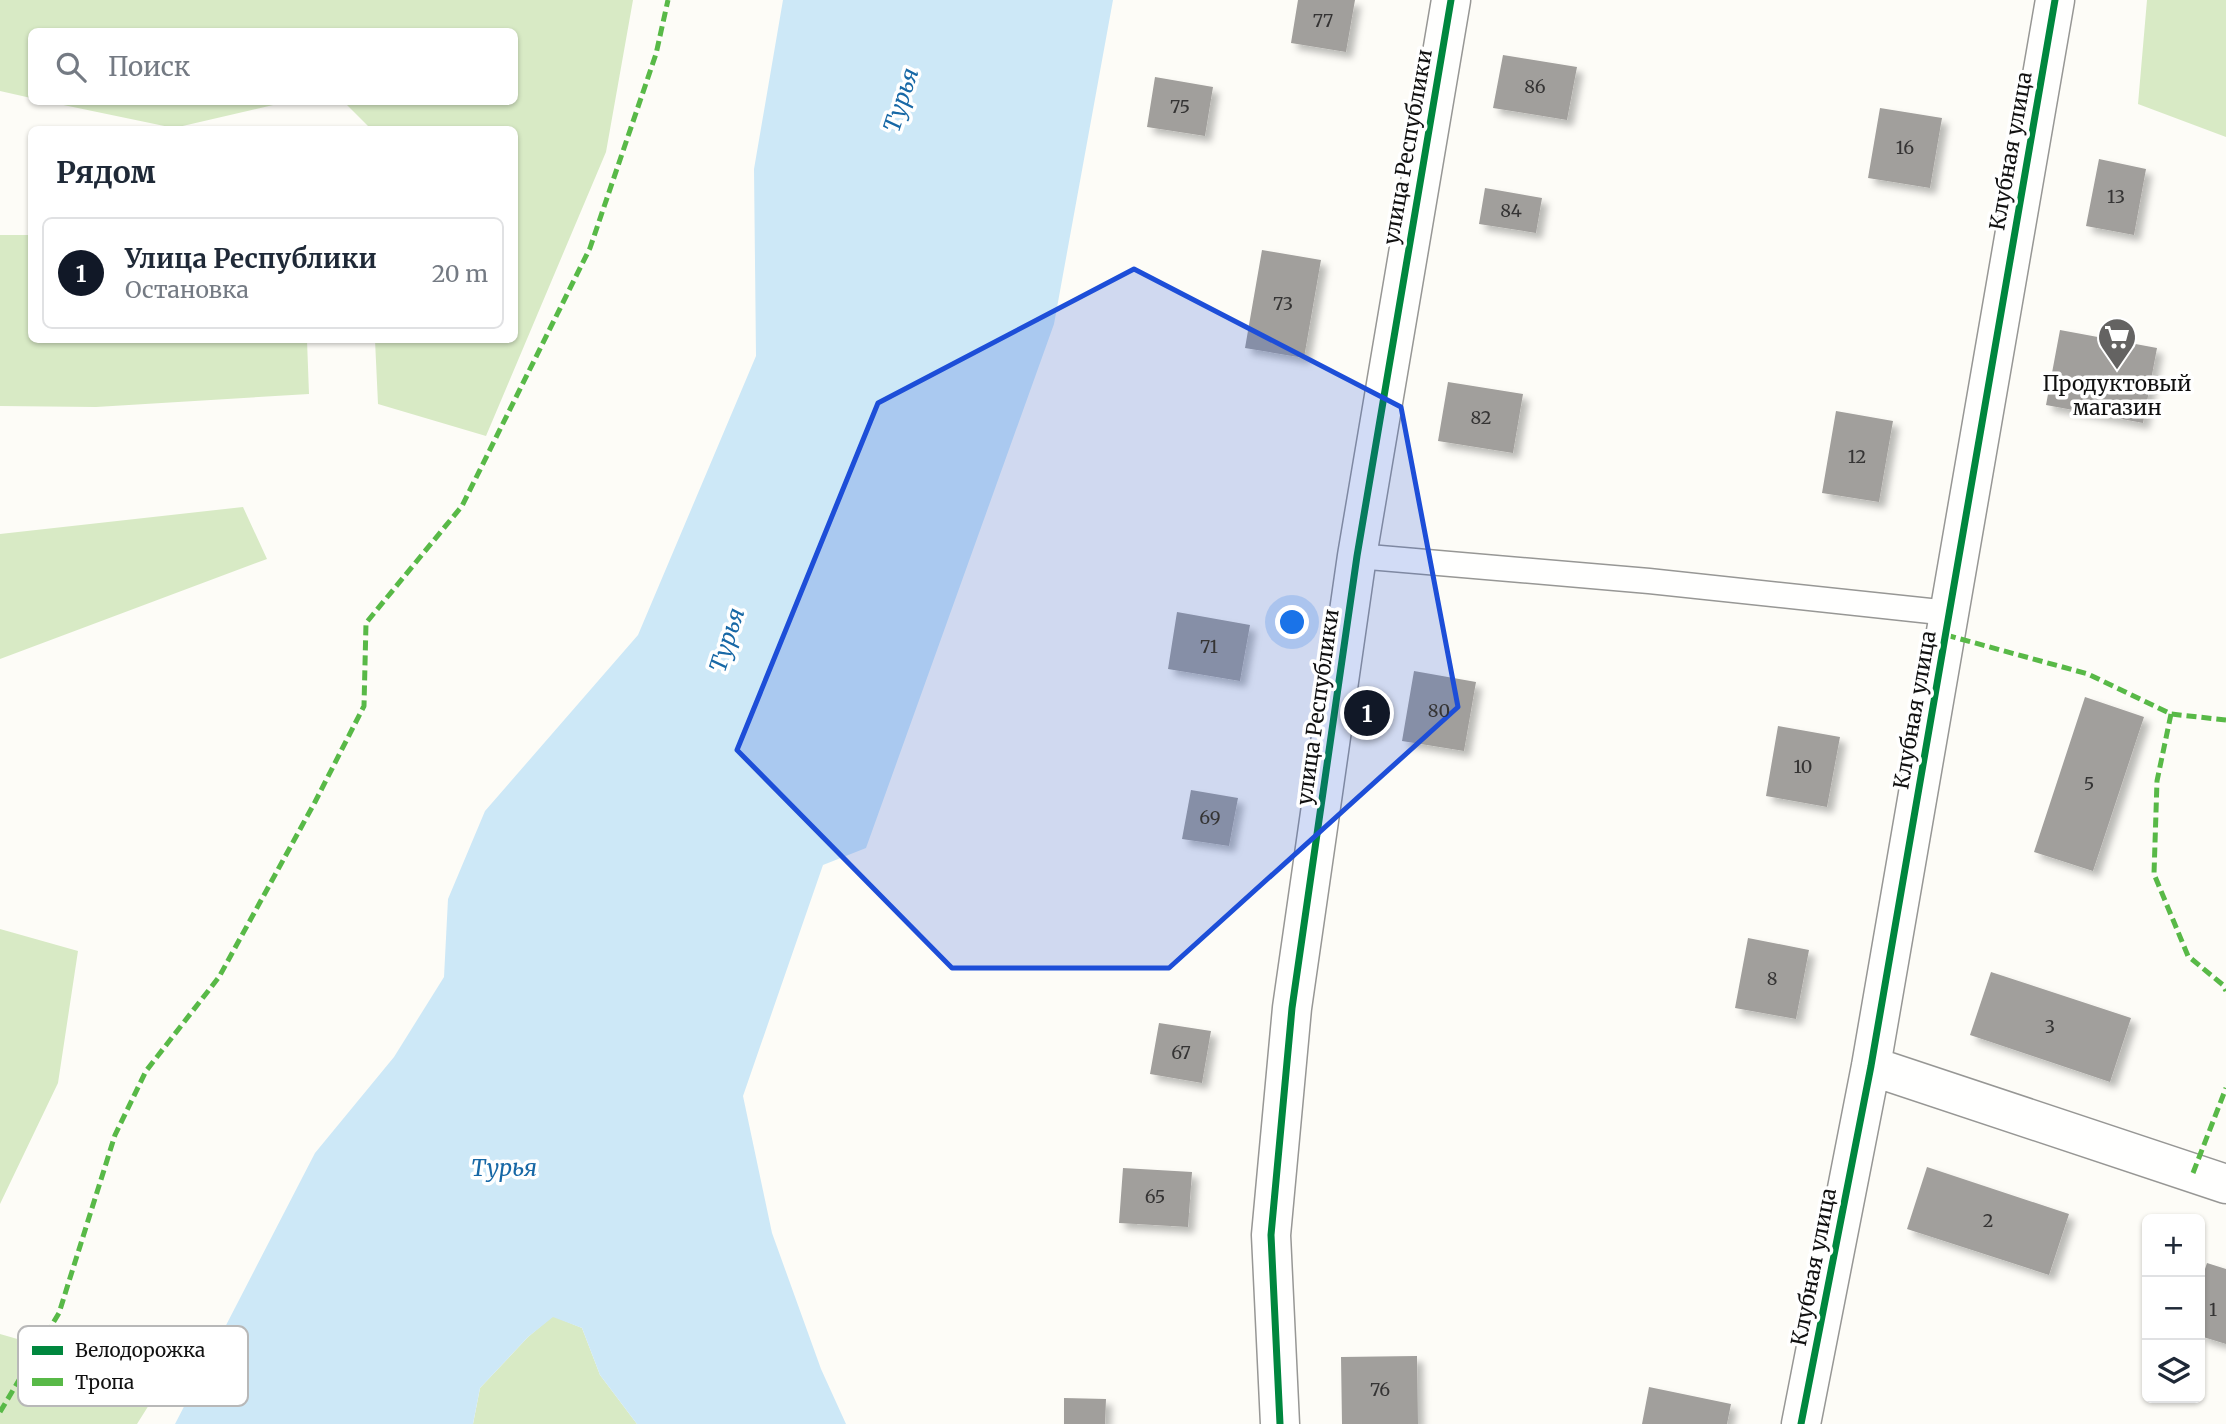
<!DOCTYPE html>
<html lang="ru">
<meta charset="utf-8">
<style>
:root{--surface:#fff;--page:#f6f6f7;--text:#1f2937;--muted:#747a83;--line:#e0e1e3;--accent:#111827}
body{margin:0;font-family:Merriweather,serif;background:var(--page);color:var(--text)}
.controls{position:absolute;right:21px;bottom:21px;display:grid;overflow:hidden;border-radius:10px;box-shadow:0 2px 5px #0004}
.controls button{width:63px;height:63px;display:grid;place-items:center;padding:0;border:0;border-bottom:2px solid var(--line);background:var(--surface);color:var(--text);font:35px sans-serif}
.you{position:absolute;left:1293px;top:623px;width:24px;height:24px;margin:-18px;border:5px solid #fff;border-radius:50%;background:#1a73e8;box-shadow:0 0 0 10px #1a73e833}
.badge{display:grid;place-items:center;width:46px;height:46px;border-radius:50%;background:var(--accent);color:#fff;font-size:23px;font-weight:700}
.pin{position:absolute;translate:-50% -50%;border:4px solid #fff;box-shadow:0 2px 7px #0006}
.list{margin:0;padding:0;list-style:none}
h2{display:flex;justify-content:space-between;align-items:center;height:91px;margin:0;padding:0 28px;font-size:30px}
h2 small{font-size:23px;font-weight:400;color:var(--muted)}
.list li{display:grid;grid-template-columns:46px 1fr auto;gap:21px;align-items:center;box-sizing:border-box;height:112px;margin:0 14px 14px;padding:0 14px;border:2px solid var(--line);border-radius:10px}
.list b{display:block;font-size:26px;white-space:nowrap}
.list p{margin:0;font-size:23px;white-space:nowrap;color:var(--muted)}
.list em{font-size:23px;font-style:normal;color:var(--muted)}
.icon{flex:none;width:38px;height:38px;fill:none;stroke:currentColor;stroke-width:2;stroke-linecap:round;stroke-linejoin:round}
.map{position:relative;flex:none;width:2226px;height:1424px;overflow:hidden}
.search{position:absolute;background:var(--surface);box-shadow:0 2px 5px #0004;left:28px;top:28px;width:490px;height:77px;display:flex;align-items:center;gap:18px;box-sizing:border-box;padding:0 24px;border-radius:10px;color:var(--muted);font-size:26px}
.panel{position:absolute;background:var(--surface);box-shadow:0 2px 5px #0004;left:28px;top:126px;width:490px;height:217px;border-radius:10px}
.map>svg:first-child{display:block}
.forest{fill:#d8eac5}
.water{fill:#cde8f7}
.building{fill:#a19f9c;filter:url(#shadow)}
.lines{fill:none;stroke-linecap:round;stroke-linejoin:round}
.lane-casing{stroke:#979795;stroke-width:27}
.street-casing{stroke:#979795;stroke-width:41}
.lane{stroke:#fffffe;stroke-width:24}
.street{stroke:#fffffe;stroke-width:38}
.quiet{stroke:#58b947;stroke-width:5;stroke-dasharray:10 5;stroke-linecap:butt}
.cycleway-casing{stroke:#fff;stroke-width:11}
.cycleway{stroke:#00873e;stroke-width:7}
.marked{fill:#1d4ed8;fill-opacity:0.2;stroke:#1d4ed8;stroke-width:5;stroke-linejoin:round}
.labels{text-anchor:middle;stroke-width:7;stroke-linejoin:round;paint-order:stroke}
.number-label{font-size:18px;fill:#353434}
.street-label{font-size:21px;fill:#111;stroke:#fff}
.poi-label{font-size:21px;fill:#111;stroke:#fff}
.water-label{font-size:23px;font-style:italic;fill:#1768a6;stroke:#fff}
.key{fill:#fff;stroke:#b8b8b8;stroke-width:2}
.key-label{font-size:19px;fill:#111}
</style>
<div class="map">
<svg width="2226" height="1424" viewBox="0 0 2226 1424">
<defs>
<filter id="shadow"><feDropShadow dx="6" dy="6" stdDeviation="3.5" flood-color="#0004"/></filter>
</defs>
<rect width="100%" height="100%" fill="#fdfcf7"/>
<path class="forest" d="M0 0H633L606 152 486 436 378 404 375 340H514V130L371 129 344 102H514V32H32L31 98 0 91Z
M2147 0H2226V137L2138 104Z
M49 102H286L174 128Z
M0 235H31L32 340H307L309 394 96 407 0 406Z
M243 507 267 559 0 659V534Z
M0 929 78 951 58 1083 0 1204Z
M553 1316 582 1328 600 1375 637 1424H473L480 1388 528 1337Z
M0 1334 164 1381 137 1424H0Z"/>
<path class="water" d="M783 0H1113L1054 324 866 848 823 865 743 1096 772 1233 821 1369 846 1424H637L600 1375 582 1328 553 1317 528 1337 480 1388 473 1424H175L315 1153 394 1057 444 977 448 899 485 811 638 635 756 356 754 169Z"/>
<path class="building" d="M1298 0H1355L1346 52 1291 43Z
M1503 55 1577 67 1567 120 1493 108Z
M1155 77 1213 87 1205 136 1147 127Z
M1880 108 1942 118 1930 188 1868 178Z
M2099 159 2146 169 2134 235 2086 226Z
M1485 188 1542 198 1536 233 1479 224Z
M1262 250 1321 260 1304 358 1245 348Z
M2060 330 2157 348 2143 423 2046 405Z
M1448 382 1523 394 1513 453 1438 441Z
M1836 411 1893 421 1879 502 1822 493Z
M1177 612 1250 625 1240 681 1168 669Z
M1414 671 1476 682 1464 751 1402 741Z
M2085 697 2144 717 2093 871 2034 852Z
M1778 726 1840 737 1827 807 1766 796Z
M1191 790 1238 798 1229 846 1182 839Z
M1748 938 1809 950 1796 1019 1735 1008Z
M1991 972 2131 1018 2110 1082 1970 1035Z
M1159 1023 1211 1031 1202 1083 1150 1074Z
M1927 1167 2069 1214 2049 1275 1907 1229Z
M1123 1168 1192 1172 1188 1227 1119 1223Z
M2207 1263 2226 1269V1344L2200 1336V1284Z
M1417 1356 1418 1424H1342L1341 1357Z
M1649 1387 1731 1404 1727 1424H1642Z
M1064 1398 1106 1399 1105 1424H1064Z"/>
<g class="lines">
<defs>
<path id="lane" d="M1357 556 1649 581 1949 613"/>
<path id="street" d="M1871 1066 2226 1184
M1280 1424 1271 1235 1292 1008 1357 556 1451 0
M1801 1424 1871 1066 2055 0"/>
</defs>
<use href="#lane" class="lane-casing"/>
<use href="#street" class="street-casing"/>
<use href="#lane" class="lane"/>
<use href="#street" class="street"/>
<path class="quiet" d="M1946 635 2088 674 2171 714 2226 720
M2171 714 2157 781 2154 874 2188 956 2223 985 2226 991
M2193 1173 2226 1088
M0 1412 59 1313 115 1135 146 1071 219 977 315 802 364 706 366 623 462 506 590 248 656 54 668 0"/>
<defs>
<path id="cycleway" d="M1280 1424 1271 1235 1292 1008 1357 556 1451 0
M1801 1424 1871 1066 2055 0"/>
</defs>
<use href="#cycleway" class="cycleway-casing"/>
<use href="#cycleway" class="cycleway"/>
</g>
<path class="marked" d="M1134 269 1401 407 1458 707 1169 968H952L737 750 878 403Z"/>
<defs>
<symbol id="supermarket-pin" viewBox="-11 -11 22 30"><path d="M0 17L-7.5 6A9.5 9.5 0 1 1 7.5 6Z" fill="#646362" stroke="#fff"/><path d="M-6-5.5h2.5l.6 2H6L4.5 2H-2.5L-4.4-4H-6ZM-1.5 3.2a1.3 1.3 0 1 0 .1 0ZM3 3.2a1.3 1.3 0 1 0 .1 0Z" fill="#fff"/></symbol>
</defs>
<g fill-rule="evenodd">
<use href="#supermarket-pin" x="2095" y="315" width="44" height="60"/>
</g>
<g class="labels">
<g class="number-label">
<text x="1323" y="27">77</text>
<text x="1535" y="93">86</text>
<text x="1180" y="113">75</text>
<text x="1905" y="154">16</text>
<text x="2116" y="203">13</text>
<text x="1511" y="217">84</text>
<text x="1283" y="310">73</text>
<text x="1481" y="424">82</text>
<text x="1857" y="463">12</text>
<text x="1209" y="653">71</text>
<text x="1439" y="717">80</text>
<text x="1803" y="773">10</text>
<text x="2089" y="790">5</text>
<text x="1210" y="824">69</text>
<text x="1772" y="985">8</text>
<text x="2050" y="1033">3</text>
<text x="1181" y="1059">67</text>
<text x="1155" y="1203">65</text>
<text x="1988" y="1227">2</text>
<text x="2213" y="1316">1</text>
<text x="1380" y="1396">76</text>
</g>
<g class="street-label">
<text transform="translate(1408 147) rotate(-80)" y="7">улица Республики</text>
<text transform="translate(2011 151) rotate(-80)" y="7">Клубная улица</text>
<text transform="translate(1318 707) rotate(-82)" y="7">улица Республики</text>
<text transform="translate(1915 710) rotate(-80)" y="7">Клубная улица</text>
<text transform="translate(1814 1267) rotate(-79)" y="7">Клубная улица</text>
</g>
<g class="poi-label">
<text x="2117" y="391">Продуктовый<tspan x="2117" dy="24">магазин</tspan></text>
</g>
<g class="water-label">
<text transform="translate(901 100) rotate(-72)" y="8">Турья</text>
<text transform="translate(727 640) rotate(-72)" y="8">Турья</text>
<text x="504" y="1176">Турья</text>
</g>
</g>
<rect x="18" y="1326" width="230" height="80" rx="10" class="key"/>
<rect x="32" y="1346" width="31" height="9" fill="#00873e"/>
<rect x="32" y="1378" width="31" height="8" fill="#58b947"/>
<g class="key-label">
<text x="75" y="1357">Велодорожка</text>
<text x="75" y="1389">Тропа</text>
</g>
</svg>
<div class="controls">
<button>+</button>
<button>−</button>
<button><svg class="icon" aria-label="layers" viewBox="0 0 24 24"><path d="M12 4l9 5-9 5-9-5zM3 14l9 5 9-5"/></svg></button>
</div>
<div class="you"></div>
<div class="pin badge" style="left:1367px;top:713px">1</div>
<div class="search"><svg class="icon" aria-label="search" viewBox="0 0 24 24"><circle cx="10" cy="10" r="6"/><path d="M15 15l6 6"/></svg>Поиск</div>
<section class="panel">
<h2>Рядом<small></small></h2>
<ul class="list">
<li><span class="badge">1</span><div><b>Улица Республики</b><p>Остановка</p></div><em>20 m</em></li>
</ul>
</section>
</div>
